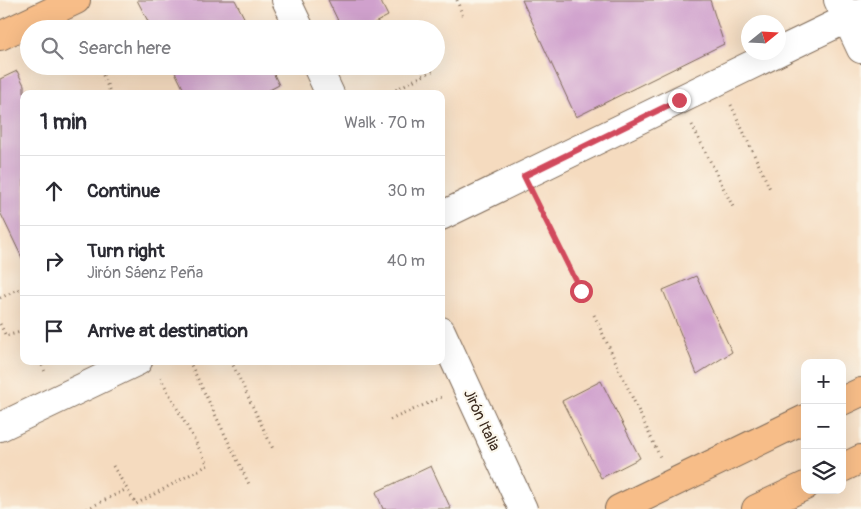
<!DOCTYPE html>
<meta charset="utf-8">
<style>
:root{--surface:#fff;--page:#f7f7f7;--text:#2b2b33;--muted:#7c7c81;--line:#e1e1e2}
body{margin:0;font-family:Pangolin,sans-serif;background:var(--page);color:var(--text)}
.controls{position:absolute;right:15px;bottom:15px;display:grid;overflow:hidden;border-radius:10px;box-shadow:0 5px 20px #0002}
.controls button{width:45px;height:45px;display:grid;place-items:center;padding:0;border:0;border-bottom:1px solid var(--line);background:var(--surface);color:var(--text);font:25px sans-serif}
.compass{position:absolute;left:741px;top:15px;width:45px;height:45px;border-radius:50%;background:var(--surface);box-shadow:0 5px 20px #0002;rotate:72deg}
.stop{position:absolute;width:15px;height:15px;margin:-11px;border:4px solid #d1495b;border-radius:50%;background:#fff}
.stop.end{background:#d1495b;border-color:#fff;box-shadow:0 1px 5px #0008}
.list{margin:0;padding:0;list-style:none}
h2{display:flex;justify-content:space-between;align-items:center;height:65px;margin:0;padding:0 20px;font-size:21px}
h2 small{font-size:16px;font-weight:400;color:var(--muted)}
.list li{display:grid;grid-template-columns:32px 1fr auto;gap:15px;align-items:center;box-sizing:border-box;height:70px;padding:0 20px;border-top:1px solid var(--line)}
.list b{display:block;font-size:19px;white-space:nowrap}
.list p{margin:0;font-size:16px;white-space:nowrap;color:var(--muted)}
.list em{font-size:16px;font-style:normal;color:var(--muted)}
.icon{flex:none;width:28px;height:28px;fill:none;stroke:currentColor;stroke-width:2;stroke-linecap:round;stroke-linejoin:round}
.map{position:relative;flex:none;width:861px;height:509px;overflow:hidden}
.search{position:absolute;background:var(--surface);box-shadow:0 5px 20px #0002;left:20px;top:20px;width:425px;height:55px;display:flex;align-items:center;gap:12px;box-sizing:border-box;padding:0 18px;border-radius:28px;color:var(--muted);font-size:19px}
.panel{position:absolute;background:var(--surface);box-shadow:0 5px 20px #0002;left:20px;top:90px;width:425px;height:275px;border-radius:10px}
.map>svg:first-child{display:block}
.building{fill:#d0a1cd}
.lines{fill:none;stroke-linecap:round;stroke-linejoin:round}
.minor-casing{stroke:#7c6856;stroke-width:30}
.major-casing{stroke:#7c6856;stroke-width:30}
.path{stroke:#7c6856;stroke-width:3;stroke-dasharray:1 4;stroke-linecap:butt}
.minor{stroke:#fff;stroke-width:28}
.major{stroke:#f7bd88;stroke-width:28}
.route{stroke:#d1495b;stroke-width:6}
.labels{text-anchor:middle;stroke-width:4.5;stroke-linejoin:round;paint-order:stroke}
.street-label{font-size:15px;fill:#3b2a1e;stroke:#fbf7ec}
</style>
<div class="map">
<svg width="861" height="509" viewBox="0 0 861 509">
<rect width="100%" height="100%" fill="#fbf7ec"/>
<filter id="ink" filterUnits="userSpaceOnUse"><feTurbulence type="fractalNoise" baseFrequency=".02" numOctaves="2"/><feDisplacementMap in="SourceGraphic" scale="10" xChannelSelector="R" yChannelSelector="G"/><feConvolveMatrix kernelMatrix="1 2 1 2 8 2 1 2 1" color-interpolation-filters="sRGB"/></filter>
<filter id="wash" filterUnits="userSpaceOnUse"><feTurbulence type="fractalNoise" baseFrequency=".0096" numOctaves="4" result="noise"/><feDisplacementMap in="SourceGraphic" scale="20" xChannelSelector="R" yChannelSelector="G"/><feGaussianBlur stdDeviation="1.12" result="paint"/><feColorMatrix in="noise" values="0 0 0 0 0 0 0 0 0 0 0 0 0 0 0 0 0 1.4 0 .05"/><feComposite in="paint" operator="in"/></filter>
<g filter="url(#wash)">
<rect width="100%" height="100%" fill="#f5dbbf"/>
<g id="blocks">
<path class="building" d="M137 0H235L250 29H152Z
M328 0H380L388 16 363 29H342Z
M522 0H710L724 44 576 117Z
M172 66H270L279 85 262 94H186Z
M17 71 24 85V262L0 212V79Z
M696 276 732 352 697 374 663 290Z
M601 381 640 458 601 478 562 401Z
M431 466 451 509H383L376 492Z"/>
</g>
</g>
<g filter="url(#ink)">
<use href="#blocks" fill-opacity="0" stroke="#7c6856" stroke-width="1"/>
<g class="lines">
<defs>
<path id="minor" d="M286 0 300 29
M838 0 861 49
M778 52 861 12
M317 66 330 94
M441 216 778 52
M441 331 523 509
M0 427 138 361"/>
<path id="major" d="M0 36 76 0
M842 401 861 392
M842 468 861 459
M619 509 805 419
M756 509 805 486"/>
</defs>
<use href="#minor" class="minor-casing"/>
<use href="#major" class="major-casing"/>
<path class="path" d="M457 0 463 17
M99 66 111 94
M387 94 436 69
M731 105 771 191
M692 125 734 209
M536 200 581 291
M0 298 24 287
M594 315 660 457
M0 324 6 336 24 331
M40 361 46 374
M189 361 250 486
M231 361 274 451
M390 420 442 397
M113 466 136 504 208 465 160 377
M87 509 127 489"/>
<use href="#minor" class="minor"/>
<use href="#major" class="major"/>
</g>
</g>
<g class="lines" filter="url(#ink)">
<path class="route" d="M581 291 524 176 679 100"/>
</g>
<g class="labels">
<g class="street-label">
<text transform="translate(482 420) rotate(65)" y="5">Jirón Italia</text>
</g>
</g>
</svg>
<div class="controls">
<button>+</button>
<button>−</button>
<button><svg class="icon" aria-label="layers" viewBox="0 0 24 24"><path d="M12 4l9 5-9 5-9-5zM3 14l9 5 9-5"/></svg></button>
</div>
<svg class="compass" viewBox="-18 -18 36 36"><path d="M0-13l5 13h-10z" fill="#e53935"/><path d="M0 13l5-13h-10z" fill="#7c7c81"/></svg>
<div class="stop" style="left:581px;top:291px"></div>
<div class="stop end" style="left:679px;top:100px"></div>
<div class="search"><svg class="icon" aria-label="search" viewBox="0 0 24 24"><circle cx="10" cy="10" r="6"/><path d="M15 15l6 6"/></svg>Search here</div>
<section class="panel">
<h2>1 min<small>Walk · 70 m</small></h2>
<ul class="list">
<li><svg class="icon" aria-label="ahead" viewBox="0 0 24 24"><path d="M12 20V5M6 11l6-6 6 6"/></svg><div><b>Continue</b></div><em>30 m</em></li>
<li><svg class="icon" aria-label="right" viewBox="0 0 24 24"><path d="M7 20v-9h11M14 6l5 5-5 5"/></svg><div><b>Turn right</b><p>Jirón Sáenz Peña</p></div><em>40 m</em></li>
<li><svg class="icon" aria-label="arrive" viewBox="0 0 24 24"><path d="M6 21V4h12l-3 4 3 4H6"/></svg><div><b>Arrive at destination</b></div></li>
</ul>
</section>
</div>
